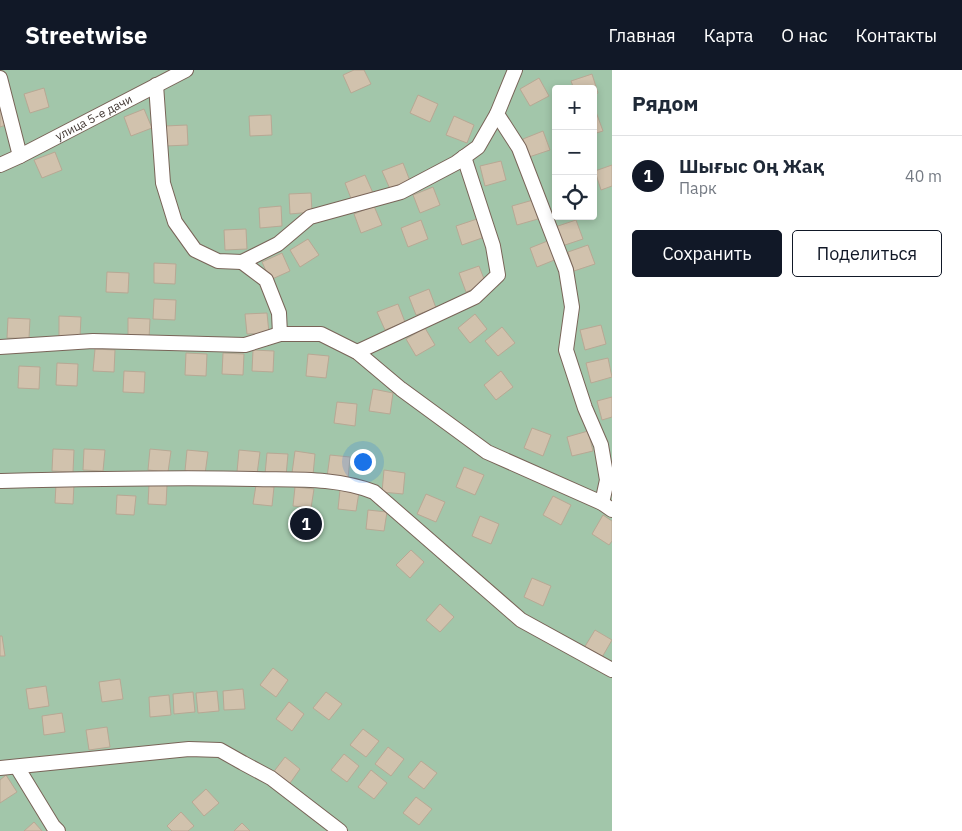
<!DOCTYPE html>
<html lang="ru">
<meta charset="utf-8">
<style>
:root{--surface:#fff;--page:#f2f2f3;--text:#1f2937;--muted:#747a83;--line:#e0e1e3;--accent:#111827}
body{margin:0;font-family:"IBM Plex Sans",sans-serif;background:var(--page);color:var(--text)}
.controls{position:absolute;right:15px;top:15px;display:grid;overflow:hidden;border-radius:5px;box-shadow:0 2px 8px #0003}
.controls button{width:45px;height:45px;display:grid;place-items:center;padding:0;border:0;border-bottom:1px solid var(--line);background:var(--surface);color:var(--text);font:25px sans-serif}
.you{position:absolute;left:362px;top:391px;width:18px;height:18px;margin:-12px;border:4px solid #fff;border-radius:50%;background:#1a73e8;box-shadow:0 0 0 8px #1a73e833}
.badge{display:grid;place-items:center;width:32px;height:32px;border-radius:50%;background:var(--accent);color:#fff;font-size:16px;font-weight:700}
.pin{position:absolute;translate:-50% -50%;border:2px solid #fff;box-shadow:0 1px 5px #0006}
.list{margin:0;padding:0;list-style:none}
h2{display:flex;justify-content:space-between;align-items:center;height:65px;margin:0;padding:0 20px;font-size:21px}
h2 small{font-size:16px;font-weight:400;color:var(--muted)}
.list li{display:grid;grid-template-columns:32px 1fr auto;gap:15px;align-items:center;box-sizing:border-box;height:80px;padding:0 20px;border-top:1px solid var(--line)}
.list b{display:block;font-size:19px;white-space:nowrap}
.list p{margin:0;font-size:16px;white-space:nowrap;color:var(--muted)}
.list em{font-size:16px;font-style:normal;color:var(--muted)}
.actions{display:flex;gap:10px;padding:15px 20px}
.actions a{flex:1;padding:11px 0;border:1px solid var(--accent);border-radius:5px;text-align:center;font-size:18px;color:var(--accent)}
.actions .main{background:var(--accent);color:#fff}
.icon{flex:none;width:28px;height:28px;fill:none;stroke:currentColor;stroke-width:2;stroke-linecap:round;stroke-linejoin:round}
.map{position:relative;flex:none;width:612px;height:761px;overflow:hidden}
header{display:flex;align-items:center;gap:30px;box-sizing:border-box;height:70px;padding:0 25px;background:var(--accent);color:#fff}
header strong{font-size:24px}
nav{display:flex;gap:28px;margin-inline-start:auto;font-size:18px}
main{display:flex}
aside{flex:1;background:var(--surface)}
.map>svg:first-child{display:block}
.green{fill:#a2c6aa;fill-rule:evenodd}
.building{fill:#d1c2ad;stroke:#b7a894}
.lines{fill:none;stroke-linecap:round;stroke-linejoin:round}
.minor-casing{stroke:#796458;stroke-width:16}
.minor{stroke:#fff;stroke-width:14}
.labels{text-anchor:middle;stroke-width:5;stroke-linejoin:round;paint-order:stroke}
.street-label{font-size:12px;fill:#423833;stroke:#f2dacc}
</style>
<header>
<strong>Streetwise</strong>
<nav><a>Главная</a><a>Карта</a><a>О нас</a><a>Контакты</a></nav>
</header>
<main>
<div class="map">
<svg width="612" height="761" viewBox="0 0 612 761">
<rect width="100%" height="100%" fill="#f2dacc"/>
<path class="green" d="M0 0H612V761H0ZM556 19H593V146H556Z"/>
<path class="building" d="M354 0H364L371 14 351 23 343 5Z
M592 4 598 23 593 25V19H574L571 11Z
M539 8 549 26 530 36 520 19Z
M44 18 49 37 30 43 24 24Z
M418 25 438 34 430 52 410 43Z
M0 36 6 55 0 57Z
M144 39 152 58 131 66 124 47Z
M596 42 603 61 593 64V43Z
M271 45 272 65 250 66 249 46Z
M454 46 474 55 467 73 446 65Z
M187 55 188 75 166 76 165 56Z
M543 61 550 80 529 87 523 69Z
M55 82 62 100 42 108 34 90Z
M501 91 506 110 485 116 480 96Z
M403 93 410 111 390 119 382 101Z
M612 95V116L601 120 595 101Z
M365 105 373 123 352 131 345 113Z
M433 117 440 135 420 143 413 125Z
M311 123 312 142 290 144 289 124Z
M533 130 538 149 517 155 512 136Z
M281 136 282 156 260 158 259 138Z
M374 136 382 155 361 163 354 144Z
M477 149 482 168 462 175 456 156Z
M421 150 428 169 408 177 401 158Z
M576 150 583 169 562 176 555 157Z
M246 159 247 179 225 180 224 160Z
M308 169 319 185 300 197 290 180Z
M550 170 557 189 537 197 530 178Z
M588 175 595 194 574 201 568 182Z
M282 183 290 201 270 210 262 192Z
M154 193 176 194 175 214 154 213Z
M479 196 486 214 466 222 459 203Z
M107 202 129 203 128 223 106 222Z
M429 219 436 238 416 245 409 227Z
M154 229 176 230 175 250 153 249Z
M398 234 405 252 385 260 377 242Z
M267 243 269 263 247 264 245 244Z
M475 244 487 259 470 273 458 258Z
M59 246 81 247 80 267 59 266Z
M8 248 30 249 29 268H7Z
M128 248 150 249 149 269 128 268Z
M601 255 606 274 585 280 580 260Z
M502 257 515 273 498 286 485 271Z
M425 258 435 275 416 286 406 269Z
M95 279 115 280 114 302 93 301Z
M253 280 274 281 273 302 252 301Z
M186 283 207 284 206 306 185 305Z
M223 283 244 284 243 305 222 304Z
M308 284 329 286 326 308 306 306Z
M608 288 612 307 591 313 586 293Z
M57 293 78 294 77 316 56 315Z
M19 296 40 297 39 319 18 318Z
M124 301 145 302 144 323 123 322Z
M501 301 513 317 496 330 484 315Z
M373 319 393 323 390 344 369 341Z
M612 327V347L602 350 597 331Z
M337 332 357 334 355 356 334 353Z
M532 358 551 365 543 386 524 378Z
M588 361 593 381 572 386 567 367Z
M53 379 74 380 73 402 52 401Z
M84 379 105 380 103 401 83 400Z
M150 379 171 381 168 402 148 400Z
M187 380 208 382 205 404 185 401Z
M239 380 260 382 257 404 237 402Z
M295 381 315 384 313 405 292 403Z
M267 383 288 384 286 406 265 404Z
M330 385 350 387 348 409 327 407Z
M464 397 484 405 475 425 456 417Z
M384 400 405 403 403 424 382 422Z
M56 414H74L73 434 55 433Z
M149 415H167L166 435 148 434Z
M256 415 274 417 272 436 253 434Z
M295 417 314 419 311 438 293 436Z
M340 420 359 422 356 441 338 439Z
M426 424 445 432 436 452 417 444Z
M117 425 136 426 134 445 116 444Z
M553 426 571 435 561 455 543 445Z
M368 440 387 442 384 461 366 459Z
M603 445 612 451V471L609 475 592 464Z
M480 446 499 454 491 474 472 466Z
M411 480 424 492 410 508 396 495Z
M532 508 551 516 543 536 524 527Z
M440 534 454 547 440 562 426 550Z
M595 560 612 570 601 589 584 578Z
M0 566H2L5 586H0Z
M273 598 288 610 276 627 260 615Z
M120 609 123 629 102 632 99 612Z
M46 616 49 636 29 639 26 619Z
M243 619 245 639 224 640 223 621Z
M217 621 219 641 198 643 196 623Z
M193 622 195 642 174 644 173 624Z
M326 622 342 634 329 650 313 638Z
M169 625 171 645 150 647 149 627Z
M289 632 304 644 292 661 276 649Z
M62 643 65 662 44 665 42 646Z
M107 657 110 677 89 680 86 660Z
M363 659 379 671 366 687 350 675Z
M388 677 404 689 391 706 375 694Z
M344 684 359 696 347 712 331 700Z
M285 687 300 699 288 716 272 704Z
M421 691 437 703 424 719 408 707Z
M371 700 387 713 374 729 358 717Z
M6 705 17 722 0 733V710Z
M206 719 219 733 204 746 192 732Z
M416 727 432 739 419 755 403 743Z
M181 742 194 756 188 761H172L167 756Z
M34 752 42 761H24Z
M242 753 250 761H234Z"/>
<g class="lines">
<defs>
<g id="minor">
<path d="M515 0 497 44 519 78 566 200 572 237 566 280 585 338 601 375 607 410 602 433"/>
<path d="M0 8 20 86"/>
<path d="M156 15 163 113 175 152 195 180 218 191 242 192"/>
<path id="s1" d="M0 95 20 86 186 0"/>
<path d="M280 264 279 243 266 210 242 192 278 174 310 147 401 122 456 93 478 77 497 44"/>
<path d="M0 277 93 271 245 275 280 264H321L357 282 401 319 487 382 602 433 612 440"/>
<path d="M357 282 475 227 498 205 493 176 464 87"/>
<path d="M0 411C85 409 169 407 254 409 294 410 336 407 374 422L521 550 612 600"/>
<path d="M17 697 53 756 58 761"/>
<path d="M0 698 189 679 220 680 243 693 271 708 340 761"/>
</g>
</defs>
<use href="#minor" class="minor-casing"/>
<use href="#minor" class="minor"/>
</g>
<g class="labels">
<g class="street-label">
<text dy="4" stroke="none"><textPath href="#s1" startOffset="105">улица 5-е дачи</textPath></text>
</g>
</g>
</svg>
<div class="controls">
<button>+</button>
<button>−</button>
<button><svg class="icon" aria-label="locate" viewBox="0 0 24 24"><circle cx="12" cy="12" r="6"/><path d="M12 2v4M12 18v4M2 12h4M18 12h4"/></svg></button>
</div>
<div class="you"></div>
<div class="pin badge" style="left:306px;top:454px">1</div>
</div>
<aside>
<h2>Рядом<small></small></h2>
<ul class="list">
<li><span class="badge">1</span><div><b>Шығыс Оң Жақ</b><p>Парк</p></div><em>40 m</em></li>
</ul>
<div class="actions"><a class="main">Сохранить</a><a>Поделиться</a></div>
</aside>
</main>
